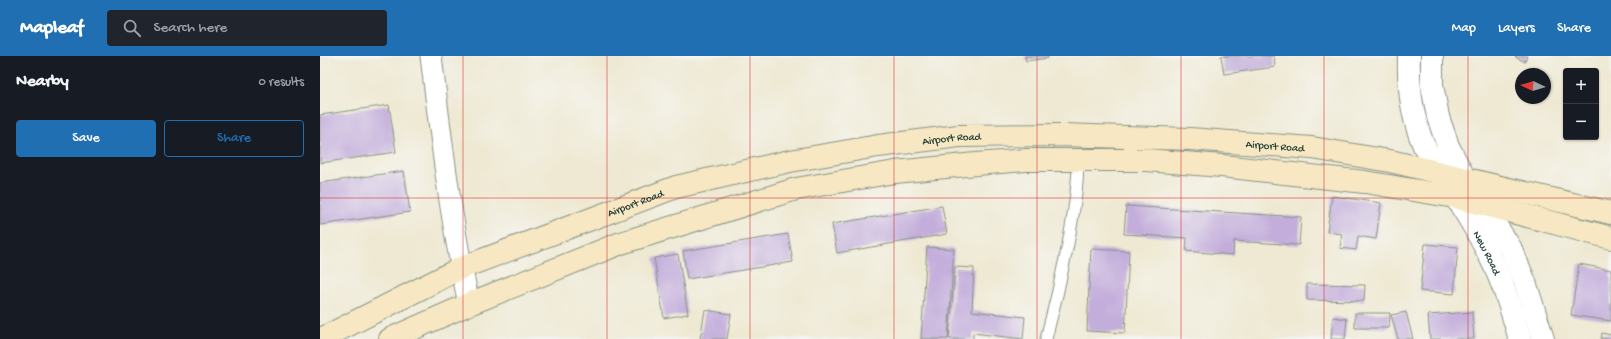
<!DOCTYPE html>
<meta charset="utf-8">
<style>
:root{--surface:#171b24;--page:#20242c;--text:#f1f3f6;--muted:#9ea1a6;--line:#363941;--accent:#1f6fb2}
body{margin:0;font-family:"Gochi Hand",sans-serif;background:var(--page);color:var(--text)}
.controls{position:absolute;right:12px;top:12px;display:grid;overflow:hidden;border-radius:4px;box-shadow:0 1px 3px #0004}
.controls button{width:36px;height:36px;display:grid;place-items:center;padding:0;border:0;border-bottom:1px solid var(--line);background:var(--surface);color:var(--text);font:20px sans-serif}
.compass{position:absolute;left:1195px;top:12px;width:36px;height:36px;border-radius:50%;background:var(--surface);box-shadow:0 1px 3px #0004;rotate:274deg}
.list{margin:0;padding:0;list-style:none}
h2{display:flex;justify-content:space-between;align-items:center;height:52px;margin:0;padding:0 16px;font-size:17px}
h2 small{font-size:13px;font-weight:400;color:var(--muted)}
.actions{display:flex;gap:8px;padding:12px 16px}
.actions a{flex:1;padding:9px 0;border:1px solid var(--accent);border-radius:4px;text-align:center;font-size:14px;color:var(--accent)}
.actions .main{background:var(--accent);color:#fff}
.icon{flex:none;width:22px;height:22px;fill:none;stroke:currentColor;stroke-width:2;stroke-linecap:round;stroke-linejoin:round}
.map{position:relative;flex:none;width:1291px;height:283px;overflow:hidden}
header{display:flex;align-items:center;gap:24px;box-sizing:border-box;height:56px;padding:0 20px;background:var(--accent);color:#fff}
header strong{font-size:19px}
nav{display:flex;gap:22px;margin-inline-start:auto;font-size:14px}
.search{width:280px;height:36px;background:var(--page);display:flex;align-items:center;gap:10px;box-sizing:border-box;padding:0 14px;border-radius:4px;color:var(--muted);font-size:15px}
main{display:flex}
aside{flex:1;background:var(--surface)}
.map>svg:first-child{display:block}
.building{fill:#c3addb}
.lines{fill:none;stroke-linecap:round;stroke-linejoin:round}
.service-casing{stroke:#879384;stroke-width:13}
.minor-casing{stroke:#879384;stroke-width:23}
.tertiary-casing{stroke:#879384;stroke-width:24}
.secondary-casing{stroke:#879384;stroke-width:24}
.service{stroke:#fff;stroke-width:11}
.minor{stroke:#fff;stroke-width:21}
.tertiary{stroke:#fff;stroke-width:22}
.secondary{stroke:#f7e8c3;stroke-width:22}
.grid{fill:none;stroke:#d62828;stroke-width:1;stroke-opacity:0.55}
.labels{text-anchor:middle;stroke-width:3.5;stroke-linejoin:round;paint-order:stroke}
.street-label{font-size:11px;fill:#1f3d34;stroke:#f6f6f2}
</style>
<header>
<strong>Mapleaf</strong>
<div class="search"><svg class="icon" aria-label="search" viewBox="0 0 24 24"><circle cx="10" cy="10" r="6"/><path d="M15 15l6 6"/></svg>Search here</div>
<nav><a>Map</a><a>Layers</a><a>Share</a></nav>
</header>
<main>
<aside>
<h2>Nearby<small>0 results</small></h2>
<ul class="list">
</ul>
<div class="actions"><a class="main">Save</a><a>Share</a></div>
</aside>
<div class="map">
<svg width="1291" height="283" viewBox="0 0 1291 283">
<rect width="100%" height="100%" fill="#f6f6f2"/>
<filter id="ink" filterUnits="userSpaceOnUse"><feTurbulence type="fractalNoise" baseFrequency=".025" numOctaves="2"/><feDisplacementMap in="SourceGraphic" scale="8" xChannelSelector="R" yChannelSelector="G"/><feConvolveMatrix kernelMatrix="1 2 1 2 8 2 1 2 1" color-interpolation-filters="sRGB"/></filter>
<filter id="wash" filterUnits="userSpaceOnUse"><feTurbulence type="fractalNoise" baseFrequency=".012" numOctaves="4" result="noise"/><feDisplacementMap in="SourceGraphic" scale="16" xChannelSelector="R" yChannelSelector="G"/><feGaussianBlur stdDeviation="0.9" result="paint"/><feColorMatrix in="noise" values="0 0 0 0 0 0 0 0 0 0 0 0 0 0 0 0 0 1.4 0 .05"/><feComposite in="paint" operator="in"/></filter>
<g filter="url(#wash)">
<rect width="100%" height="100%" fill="#efe9d3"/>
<g id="blocks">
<path class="building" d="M705 0H728V2L706 5Z
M901 0H954L955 11 904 18Z
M1194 0H1207L1205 6Z
M69 49 76 96 0 107V59Z
M84 115 90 156 0 169V127Z
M1012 140 1061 147 1056 183 1038 180 1036 194 1020 192 1022 178 1007 176Z
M622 150 627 178 517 197 512 168Z
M806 150 981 161 979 189 914 185 913 199 866 195 867 182 804 178Z
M468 178 473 206 367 223 363 195Z
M1105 188 1138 191 1134 238 1100 235Z
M607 191 634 193 628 283H601Z
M771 193 809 195 805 277 767 275Z
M358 198 368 258 344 262 334 202Z
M1259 208 1291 214V265L1251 259Z
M635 211 654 212 652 255 705 261 703 283 653 277V283H629Z
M987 228 1045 229 1044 245 987 244Z
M385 254 411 258 407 283H380Z
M1086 256 1093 283H1078L1071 259Z
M1152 256 1154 283H1110L1108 259Z
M1035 257H1070L1069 272H1035Z
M1013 261 1027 263 1025 283H1011Z
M1282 277 1291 279V283H1281Z"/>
</g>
</g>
<g filter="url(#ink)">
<use href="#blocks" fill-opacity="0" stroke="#879384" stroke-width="1"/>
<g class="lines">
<defs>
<path id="service" d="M726 283C734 253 741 223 747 193 753 163 758 134 758 104"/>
<path id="minor" d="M111 0C121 83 131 166 149 248"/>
<g id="tertiary">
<path id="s1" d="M1089 0C1088 30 1092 62 1104 90 1112 107 1124 123 1134 139 1145 155 1155 172 1164 189 1181 219 1190 250 1200 283"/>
<path d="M1112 0V29L1118 61 1128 90 1145 123 1190 191 1205 226 1223 283"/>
</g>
<g id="secondary">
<path id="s2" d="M1 283 141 212 356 131 470 105 558 90 639 80 741 79 870 83 992 92 1070 105 1291 157"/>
<path d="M70 283 149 248 301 187 476 133 575 116 656 108 706 104H826L902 110 1045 126 1135 141 1291 182"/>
</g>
</defs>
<use href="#service" class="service-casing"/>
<use href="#minor" class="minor-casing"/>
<use href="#tertiary" class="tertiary-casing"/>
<use href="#secondary" class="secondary-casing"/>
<use href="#service" class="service"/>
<use href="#minor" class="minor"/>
<use href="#tertiary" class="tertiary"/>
<use href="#secondary" class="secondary"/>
</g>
</g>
<path class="grid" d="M143 0V283M287 0V283M430 0V283M574 0V283M717 0V283M861 0V283M1004 0V283M1148 0V283M0 142H1291"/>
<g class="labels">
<g class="street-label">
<text dy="4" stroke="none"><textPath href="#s2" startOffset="667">Airport Road</textPath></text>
<text dy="4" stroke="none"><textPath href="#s2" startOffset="991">Airport Road</textPath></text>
<text dy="4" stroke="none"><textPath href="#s2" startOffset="343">Airport Road</textPath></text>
<text dy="4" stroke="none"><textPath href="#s1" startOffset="216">New Road</textPath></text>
</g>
</g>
</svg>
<div class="controls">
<button>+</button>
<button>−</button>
</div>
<svg class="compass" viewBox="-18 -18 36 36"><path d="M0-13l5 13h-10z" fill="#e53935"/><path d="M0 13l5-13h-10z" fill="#9ea1a6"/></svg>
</div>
</main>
